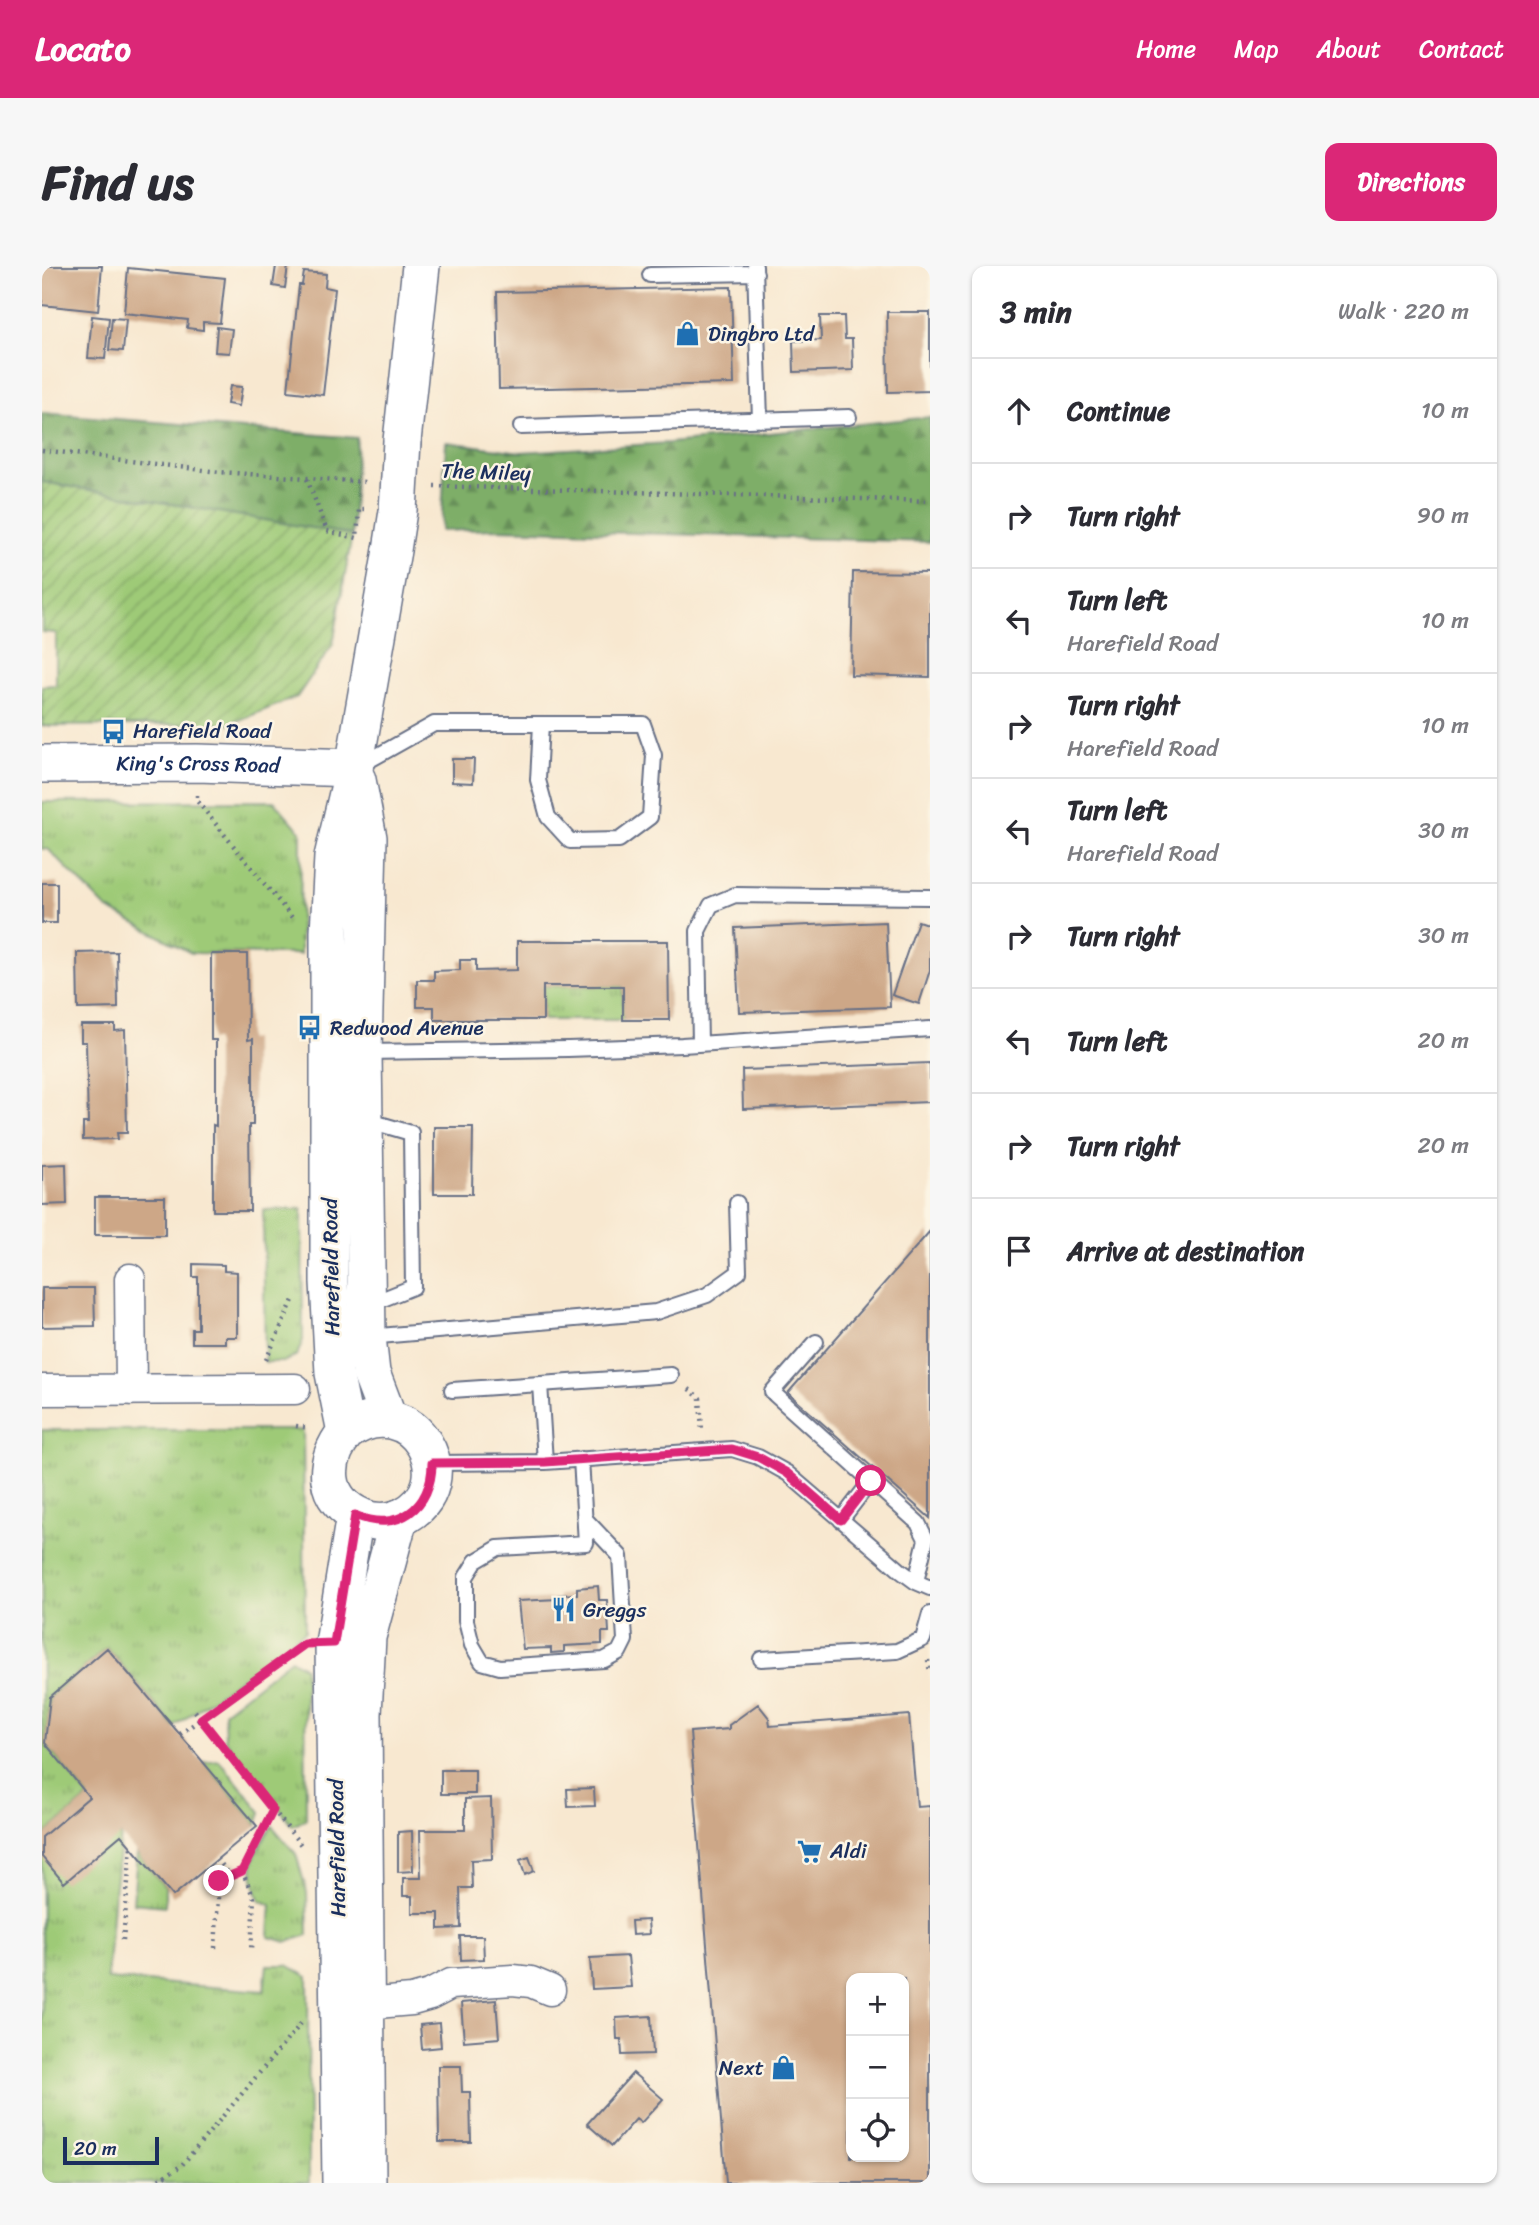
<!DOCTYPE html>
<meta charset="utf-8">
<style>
:root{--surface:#fff;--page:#f7f7f7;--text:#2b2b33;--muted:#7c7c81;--line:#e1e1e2;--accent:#db2777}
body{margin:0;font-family:Sriracha,sans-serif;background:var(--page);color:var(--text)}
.controls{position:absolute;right:21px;bottom:21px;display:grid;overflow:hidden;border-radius:14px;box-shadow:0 2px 5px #0004}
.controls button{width:63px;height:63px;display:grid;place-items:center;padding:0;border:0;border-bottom:2px solid var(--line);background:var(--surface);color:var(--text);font:35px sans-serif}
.scale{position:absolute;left:21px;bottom:18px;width:96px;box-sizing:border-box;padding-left:7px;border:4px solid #1b2f5e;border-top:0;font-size:19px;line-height:24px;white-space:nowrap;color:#1b2f5e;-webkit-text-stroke:5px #fcf5e5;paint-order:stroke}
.stop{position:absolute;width:21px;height:21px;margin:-16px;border:5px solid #db2777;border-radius:50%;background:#fff}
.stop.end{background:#db2777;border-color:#fff;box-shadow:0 2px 7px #0008}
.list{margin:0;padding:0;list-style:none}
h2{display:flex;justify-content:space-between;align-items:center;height:91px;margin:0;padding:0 28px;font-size:30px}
h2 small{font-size:23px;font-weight:400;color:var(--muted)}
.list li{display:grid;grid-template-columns:46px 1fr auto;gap:21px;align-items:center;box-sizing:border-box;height:105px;padding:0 28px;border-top:2px solid var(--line)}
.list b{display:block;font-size:26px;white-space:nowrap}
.list p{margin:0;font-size:23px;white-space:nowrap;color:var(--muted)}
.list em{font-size:23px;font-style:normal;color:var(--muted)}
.icon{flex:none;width:38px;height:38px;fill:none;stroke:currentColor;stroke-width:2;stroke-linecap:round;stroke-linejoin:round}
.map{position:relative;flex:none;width:888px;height:1917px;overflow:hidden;border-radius:14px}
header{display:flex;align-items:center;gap:42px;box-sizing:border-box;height:98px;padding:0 35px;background:var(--accent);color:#fff}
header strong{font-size:33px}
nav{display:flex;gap:38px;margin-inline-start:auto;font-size:24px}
.intro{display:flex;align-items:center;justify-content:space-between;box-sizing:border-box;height:168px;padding:0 42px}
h1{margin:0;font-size:49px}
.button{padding:18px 32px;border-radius:14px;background:var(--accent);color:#fff;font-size:24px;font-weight:700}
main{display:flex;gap:42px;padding:0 42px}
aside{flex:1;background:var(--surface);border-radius:14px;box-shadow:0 2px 5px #0004}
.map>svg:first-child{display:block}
.grass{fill:url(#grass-tufts);stroke:#5c7c6a;stroke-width:2}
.forest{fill:url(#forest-firs);stroke:#4c6e63;stroke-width:2}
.garden{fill:url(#garden-furrows);stroke:#5c7c6a;stroke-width:2}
.building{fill:#cda787;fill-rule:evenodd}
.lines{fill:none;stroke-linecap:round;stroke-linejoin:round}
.service-casing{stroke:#687086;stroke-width:18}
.minor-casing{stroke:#687086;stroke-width:33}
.tertiary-casing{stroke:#687086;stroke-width:40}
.path{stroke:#687086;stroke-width:4.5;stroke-dasharray:2 5;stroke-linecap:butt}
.service{stroke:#fff;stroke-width:14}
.minor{stroke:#fff;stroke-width:30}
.tertiary{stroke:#fff;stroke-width:37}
.tertiary-bridge-casing{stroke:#687086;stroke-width:40;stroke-linecap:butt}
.tertiary-bridge{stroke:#fff;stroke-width:37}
.route{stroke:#db2777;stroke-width:9}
.labels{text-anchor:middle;stroke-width:5;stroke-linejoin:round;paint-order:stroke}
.poi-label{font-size:21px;fill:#1b2f5e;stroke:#fcf5e5;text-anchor:start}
.street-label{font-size:21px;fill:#1b2f5e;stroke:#fcf5e5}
</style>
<header>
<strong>Locato</strong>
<nav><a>Home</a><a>Map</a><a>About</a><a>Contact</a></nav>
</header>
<div class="intro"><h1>Find us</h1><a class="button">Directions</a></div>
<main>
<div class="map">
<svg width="888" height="1917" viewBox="0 0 888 1917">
<defs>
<pattern id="grass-tufts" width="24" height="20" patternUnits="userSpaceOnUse" patternTransform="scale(1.75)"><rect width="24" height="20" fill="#9eca77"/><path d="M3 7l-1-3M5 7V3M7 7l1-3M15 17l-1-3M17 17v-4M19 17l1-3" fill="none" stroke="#80a465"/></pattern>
<pattern id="forest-firs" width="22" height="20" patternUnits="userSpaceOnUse" patternTransform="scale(1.75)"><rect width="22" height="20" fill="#7eae68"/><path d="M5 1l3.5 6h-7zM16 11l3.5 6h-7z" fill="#668e59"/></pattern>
<pattern id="garden-furrows" width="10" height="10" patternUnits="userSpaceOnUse" patternTransform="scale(1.75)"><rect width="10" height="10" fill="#9eca77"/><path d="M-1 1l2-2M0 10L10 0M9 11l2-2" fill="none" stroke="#80a465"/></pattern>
</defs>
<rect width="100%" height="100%" fill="#fcf5e5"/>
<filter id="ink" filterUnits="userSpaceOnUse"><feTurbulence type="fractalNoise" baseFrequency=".0143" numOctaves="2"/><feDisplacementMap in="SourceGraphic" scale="14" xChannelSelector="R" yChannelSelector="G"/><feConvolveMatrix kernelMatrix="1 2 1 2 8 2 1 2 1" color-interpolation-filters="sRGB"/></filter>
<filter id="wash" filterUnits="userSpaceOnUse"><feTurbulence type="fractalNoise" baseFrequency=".00686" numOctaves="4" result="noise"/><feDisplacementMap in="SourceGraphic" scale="28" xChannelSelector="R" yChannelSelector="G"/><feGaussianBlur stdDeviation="1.57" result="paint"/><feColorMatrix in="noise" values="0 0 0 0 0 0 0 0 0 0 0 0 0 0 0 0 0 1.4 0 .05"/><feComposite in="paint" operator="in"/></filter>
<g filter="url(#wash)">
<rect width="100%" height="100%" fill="#f8e8d0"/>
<path class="grass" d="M232 535 259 566 258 688 149 687 64 642 6 583H0V536Z
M501 720H581V754H501Z
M260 943 261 1074 255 1089 241 1096H223L221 944Z
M0 1164H261L263 1365 132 1461 65 1382 8 1431 3 1477 47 1531 0 1571Z
M249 1393 263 1402 264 1553 251 1560 183 1474 182 1446Z
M177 1494 219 1546 215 1560 161 1496Z
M230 1560 254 1588 265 1627 266 1669 244 1676 227 1671 229 1639 218 1634C203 1600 211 1591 230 1560Z
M79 1569 71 1636 65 1713 222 1725 225 1699H245L266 1711 267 1917H0V1591Z
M95 1587 123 1621V1640L91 1637Z"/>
<path class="forest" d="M0 147 315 172 310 269 0 216Z
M888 151V276L455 263 399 265 404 176 479 186 627 177Z"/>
<path class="garden" d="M0 216 310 269 291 378 255 431 188 458 0 460V420L14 419V367L0 366Z"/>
<g id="blocks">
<path class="building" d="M0 0H60L56 45 0 39Z
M234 0H246L243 22 231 20Z
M86 2 183 12 178 57 161 56V64L145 62 146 54 82 47Z
M262 6 284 8 283 21 293 23 281 129 246 125 257 19H260Z
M689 21 692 118 457 123 455 26Z
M845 46H888V125L846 126Z
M50 50 67 52 63 93 46 92Z
M778 50H802L803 73H810L811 104 752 106 751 75 779 74Z
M70 52 84 53 81 85 67 84Z
M175 61 190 63 187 87 173 86Z
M188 120 200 121 197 140 185 138Z
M811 306 888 307V411L809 409Z
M410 493H432L431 517 410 516Z
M0 617H15V657H0Z
M876 655 888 659V704L877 738 850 729Z
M844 656 848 741 697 746 693 662Z
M475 675H626L627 754H581V720H501V754H392V741H375V714H392V705L418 704V694H434V705L475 704Z
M75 686 76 742 36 743 35 687Z
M169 688H205L206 774 211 773V859H207L208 945H171V859L174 860V774H169Z
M39 759H73V765L83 764 85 867H75L76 873 41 874V857H46L45 816 44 776H39Z
M888 797V836L701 843 700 804Z
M392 861H431L430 928H392Z
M24 898 25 938 0 939V899Z
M53 931H123V969H53Z
M888 965V1252L746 1127Z
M151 998 182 999V1005L195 1006V1071H183V1077H150V1063H156V1011H151Z
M0 1022H52L53 1060 0 1061Z
M556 1320 557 1334H565L567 1366H560V1378L522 1380V1386L509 1387V1382L481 1383 476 1335 516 1333V1329L535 1328V1322Z
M65 1382 215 1560 131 1630 79 1569 22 1617 0 1591V1571L47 1531 3 1477 8 1431Z
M716 1438 727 1452 728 1460 867 1449 875 1541 888 1540V1917H684L648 1466 687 1463V1459ZM809 1712H862V1891H809Z
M399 1504H433V1528H399Z
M552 1522 553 1540 526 1541 525 1523Z
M449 1532 450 1593 429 1594 430 1622H418L419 1662 397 1663V1647H370V1630H361V1612H379L378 1564H423V1533Z
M370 1565 371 1605 356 1606V1566Z
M487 1591 492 1605 483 1609 478 1594Z
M606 1654 607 1668 590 1669 589 1655Z
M418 1670H441L442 1693 419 1694Z
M586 1690 589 1721 550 1723 548 1692Z
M454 1734 457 1772 422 1775 419 1737Z
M609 1750 611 1788 580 1789 579 1773H575L574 1752Z
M397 1757 399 1781 380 1783 378 1759Z
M396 1800H419L420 1826H428L429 1876H397Z
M591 1807 621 1833 599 1857 594 1853 570 1880 545 1858Z"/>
</g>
</g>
<g filter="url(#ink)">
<use href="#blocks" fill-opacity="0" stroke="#687086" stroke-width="2"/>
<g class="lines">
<defs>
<path id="service" d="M713 0 718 154
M608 9 714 7
M479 161 807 151
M317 500 392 458H601L612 489 608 551 577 574 528 575 506 551 496 514 499 458
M658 778 656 665 669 639 693 629 888 631
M323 786 526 783 640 779 888 763
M324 854 369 867 371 1021 326 1039
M326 1071 614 1046 665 1029 697 1006 695 937
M774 1076 730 1126 876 1257 884 1273 874 1316
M498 1118 503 1196
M410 1124 629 1109
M539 1193 544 1277 456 1282 434 1295 424 1311V1355L430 1379 440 1396 458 1401 562 1394 577 1386 583 1374 578 1290 543 1253
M391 1197 503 1196 690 1183 716 1191 745 1207 859 1305 874 1316 888 1322
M799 1254 829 1215
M719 1393 855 1385 881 1373 888 1348"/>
<path id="minor" d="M88 1013 89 1124
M0 1124 253 1123
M323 1738 370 1734 388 1729 409 1718 471 1714 489 1716 508 1724"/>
<g id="tertiary">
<path d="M360 175 379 0"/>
<path id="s1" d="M0 498 155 497 312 502"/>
<path d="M315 514 326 572 321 786 325 1071 329 1107 346 1152"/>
<path d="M304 1166C371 1118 427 1218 360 1251 348 1257 331 1257 319 1251 280 1234 280 1195 304 1166L292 1107 287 1016V666L291 591 312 502 350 284"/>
<path d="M299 1917 292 1378 313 1249"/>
<path d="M325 1917 321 1448 325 1371 357 1252"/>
</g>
</defs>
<use href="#service" class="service-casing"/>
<use href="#minor" class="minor-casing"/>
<use href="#tertiary" class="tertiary-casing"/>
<path class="path" d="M0 184 177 206 324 216
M265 213 285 265 315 272 317 243H322
M392 220 888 235
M155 529V535L252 654
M224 1094 252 1032
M647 1123 658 1132 660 1165
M254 1160 267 1162
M886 1394 888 1407
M153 1445 259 1579
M138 1468 259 1381
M175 1593 189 1610
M200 1605 212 1632 209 1684
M81 1674 89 1580
M173 1682 177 1615 200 1605 231 1543
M111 1917 139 1900 262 1754"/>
<use href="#service" class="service"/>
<use href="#minor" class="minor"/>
<use href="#tertiary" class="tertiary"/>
<defs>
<path id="tertiary-bridge" d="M350 284 356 245 360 175"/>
</defs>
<use href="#tertiary-bridge" class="tertiary-bridge-casing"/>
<use href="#tertiary-bridge" class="tertiary-bridge"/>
</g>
</g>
<g class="lines" filter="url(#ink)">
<path class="route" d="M177 1615 200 1605 231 1544 159 1453 263 1378 292 1377 313 1249C355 1268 390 1242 390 1197L503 1196 690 1183 716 1191 745 1207 799 1254 829 1215"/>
</g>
<defs>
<symbol id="shop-bare" viewBox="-9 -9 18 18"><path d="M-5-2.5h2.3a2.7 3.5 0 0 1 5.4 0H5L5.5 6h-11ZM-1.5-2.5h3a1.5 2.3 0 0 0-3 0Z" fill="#1f6fb2" stroke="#fcf5e5" stroke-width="2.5" paint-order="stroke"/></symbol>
<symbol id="bus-bare" viewBox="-9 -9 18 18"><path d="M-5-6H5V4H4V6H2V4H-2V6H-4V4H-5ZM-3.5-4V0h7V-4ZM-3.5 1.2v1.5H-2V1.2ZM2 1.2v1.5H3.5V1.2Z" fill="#1f6fb2" stroke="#fcf5e5" stroke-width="2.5" paint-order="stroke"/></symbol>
<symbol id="restaurant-bare" viewBox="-9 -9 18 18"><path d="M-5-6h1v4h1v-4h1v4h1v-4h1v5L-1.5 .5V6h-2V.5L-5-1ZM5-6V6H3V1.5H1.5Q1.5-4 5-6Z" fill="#1f6fb2" stroke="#fcf5e5" stroke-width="2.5" paint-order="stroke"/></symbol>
<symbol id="supermarket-bare" viewBox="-9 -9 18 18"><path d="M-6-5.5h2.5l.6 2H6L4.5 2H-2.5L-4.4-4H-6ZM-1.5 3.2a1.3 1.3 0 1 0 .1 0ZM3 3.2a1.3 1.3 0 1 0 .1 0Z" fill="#1f6fb2" stroke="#fcf5e5" stroke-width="2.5" paint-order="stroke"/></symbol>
</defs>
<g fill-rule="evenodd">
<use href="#shop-bare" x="628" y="50" width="35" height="35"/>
<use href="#bus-bare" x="54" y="448" width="35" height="35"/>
<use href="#bus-bare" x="250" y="744" width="35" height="35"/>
<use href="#restaurant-bare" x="504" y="1326" width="35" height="35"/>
<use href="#supermarket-bare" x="750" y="1568" width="35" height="35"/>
<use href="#shop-bare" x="724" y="1784" width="35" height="35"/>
</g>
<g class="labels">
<g class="poi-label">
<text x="666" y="75">Dingbro Ltd</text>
<text x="91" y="472">Harefield Road</text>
<text x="288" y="769">Redwood Avenue</text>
<text x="541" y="1351">Greggs</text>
<text x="788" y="1592">Aldi</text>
<text x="722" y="1809" text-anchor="end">Next</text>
</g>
<g class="street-label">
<text transform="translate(444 206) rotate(2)" y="7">The Miley</text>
<text dy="7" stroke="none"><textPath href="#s1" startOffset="156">King's Cross Road</textPath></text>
<text transform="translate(289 1001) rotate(-91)" y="7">Harefield Road</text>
<text transform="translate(295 1582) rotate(-91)" y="7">Harefield Road</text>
</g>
</g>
</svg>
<div class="controls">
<button>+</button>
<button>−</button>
<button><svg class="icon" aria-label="locate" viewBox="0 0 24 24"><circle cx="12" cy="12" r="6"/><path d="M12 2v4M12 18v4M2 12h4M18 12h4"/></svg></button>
</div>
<div class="scale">20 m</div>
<div class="stop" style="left:829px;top:1215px"></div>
<div class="stop end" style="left:177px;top:1615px"></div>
</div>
<aside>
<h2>3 min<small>Walk · 220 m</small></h2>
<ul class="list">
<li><svg class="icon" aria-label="ahead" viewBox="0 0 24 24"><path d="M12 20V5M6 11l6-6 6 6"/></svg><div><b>Continue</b></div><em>10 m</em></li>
<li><svg class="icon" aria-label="right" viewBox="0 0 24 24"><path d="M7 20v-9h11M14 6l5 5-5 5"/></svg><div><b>Turn right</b></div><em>90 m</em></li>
<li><svg class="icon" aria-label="left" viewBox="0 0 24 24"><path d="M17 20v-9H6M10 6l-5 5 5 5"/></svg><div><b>Turn left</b><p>Harefield Road</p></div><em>10 m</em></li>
<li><svg class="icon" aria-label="right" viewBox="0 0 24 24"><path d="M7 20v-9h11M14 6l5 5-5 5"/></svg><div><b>Turn right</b><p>Harefield Road</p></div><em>10 m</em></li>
<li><svg class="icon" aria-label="left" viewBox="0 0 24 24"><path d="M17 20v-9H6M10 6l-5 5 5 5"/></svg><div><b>Turn left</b><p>Harefield Road</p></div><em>30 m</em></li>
<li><svg class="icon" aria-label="right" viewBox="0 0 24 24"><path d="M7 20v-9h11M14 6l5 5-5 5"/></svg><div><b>Turn right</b></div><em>30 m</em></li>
<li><svg class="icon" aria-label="left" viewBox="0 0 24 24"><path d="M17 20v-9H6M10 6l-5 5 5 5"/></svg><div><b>Turn left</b></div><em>20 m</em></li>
<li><svg class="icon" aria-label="right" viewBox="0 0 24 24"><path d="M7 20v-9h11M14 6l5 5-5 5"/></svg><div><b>Turn right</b></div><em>20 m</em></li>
<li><svg class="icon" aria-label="arrive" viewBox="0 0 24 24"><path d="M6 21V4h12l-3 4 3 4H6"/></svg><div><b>Arrive at destination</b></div></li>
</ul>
</aside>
</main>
